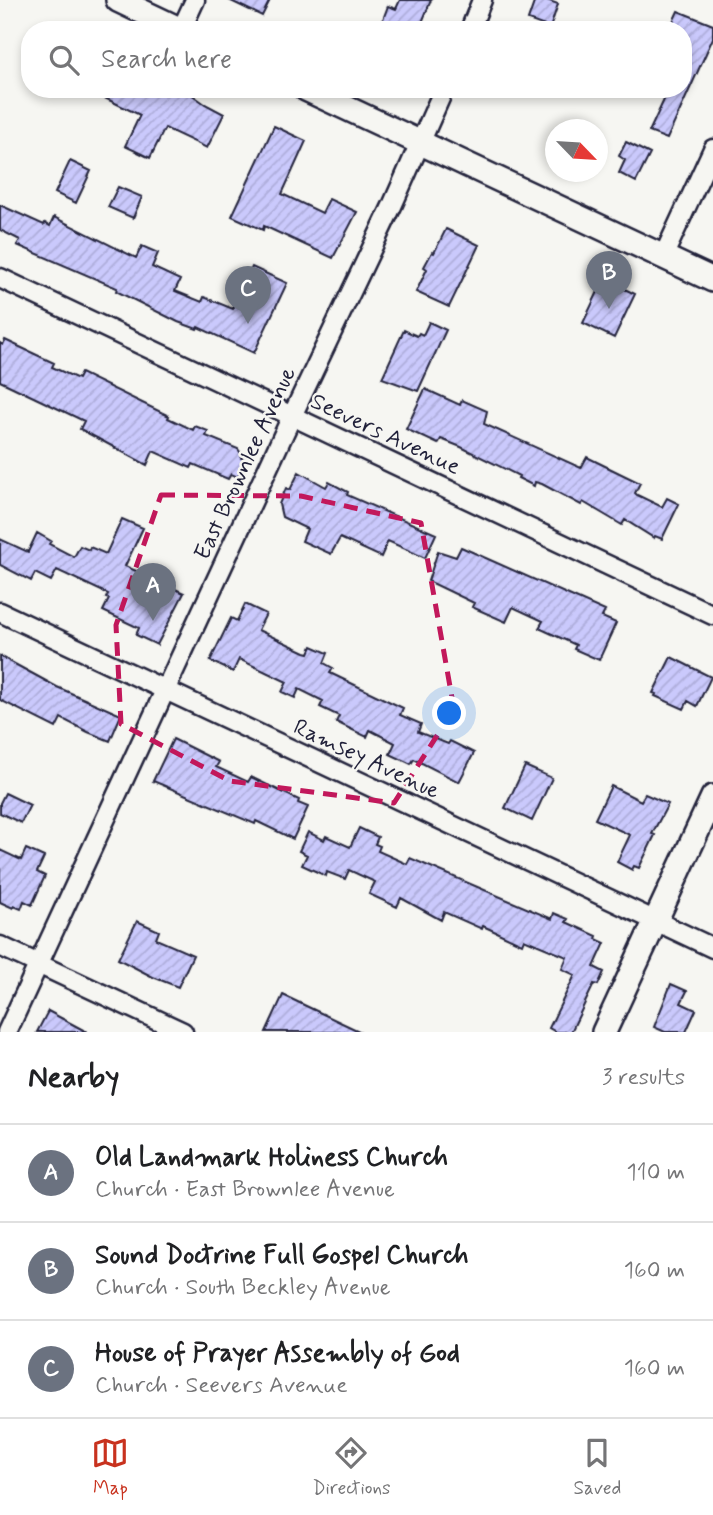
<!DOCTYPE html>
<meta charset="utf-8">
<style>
:root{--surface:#fff;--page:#f2f2f2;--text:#202124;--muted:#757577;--line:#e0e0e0;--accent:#c8321e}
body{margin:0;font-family:Mynerve,sans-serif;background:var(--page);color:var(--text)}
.compass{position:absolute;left:545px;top:119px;width:63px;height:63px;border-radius:50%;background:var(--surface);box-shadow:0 4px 10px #0003;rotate:115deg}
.you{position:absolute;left:450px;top:714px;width:24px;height:24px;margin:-18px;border:5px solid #fff;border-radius:50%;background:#1a73e8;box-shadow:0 0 0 10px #1a73e833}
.badge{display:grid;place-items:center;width:46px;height:46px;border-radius:50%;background:var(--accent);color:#fff;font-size:23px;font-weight:700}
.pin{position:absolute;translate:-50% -58px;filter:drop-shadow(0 2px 4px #0008)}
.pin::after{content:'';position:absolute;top:37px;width:24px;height:21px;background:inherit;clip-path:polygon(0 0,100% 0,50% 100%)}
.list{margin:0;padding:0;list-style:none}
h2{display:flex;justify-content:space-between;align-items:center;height:91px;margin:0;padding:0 28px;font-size:30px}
h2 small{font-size:23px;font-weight:400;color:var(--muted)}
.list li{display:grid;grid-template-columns:46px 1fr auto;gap:21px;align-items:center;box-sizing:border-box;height:98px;padding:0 28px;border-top:2px solid var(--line)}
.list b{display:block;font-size:26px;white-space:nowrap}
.list p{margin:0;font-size:23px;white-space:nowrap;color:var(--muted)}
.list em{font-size:23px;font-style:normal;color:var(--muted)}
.icon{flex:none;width:38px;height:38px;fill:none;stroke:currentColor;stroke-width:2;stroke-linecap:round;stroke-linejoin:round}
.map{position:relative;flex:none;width:713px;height:1032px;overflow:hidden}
.search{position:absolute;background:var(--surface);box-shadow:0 4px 10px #0003;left:21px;right:21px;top:21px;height:77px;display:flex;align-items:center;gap:18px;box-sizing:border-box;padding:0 24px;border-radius:28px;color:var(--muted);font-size:26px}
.sheet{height:385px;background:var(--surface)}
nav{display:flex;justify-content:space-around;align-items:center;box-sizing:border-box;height:98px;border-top:2px solid var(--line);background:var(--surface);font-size:19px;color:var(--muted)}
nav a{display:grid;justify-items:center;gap:4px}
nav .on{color:var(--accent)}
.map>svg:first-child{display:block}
.building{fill:url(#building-hatch);stroke:#22223b;stroke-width:2}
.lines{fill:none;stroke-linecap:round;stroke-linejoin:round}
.minor-casing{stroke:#22223b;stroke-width:23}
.tertiary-casing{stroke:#22223b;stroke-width:28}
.minor{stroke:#f6f6f2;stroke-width:18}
.tertiary{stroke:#f6f6f2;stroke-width:23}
.marked{fill:none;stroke:#c2185b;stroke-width:5;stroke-dasharray:14 9;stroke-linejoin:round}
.labels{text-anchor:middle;stroke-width:5;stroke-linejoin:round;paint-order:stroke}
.street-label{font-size:23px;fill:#22223b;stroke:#f6f6f2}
</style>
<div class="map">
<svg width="713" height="1032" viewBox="0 0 713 1032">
<defs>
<pattern id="building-hatch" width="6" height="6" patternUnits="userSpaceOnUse" patternTransform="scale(1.75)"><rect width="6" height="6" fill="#cac9fc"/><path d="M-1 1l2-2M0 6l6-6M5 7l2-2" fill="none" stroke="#adacd9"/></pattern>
</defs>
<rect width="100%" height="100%" fill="#f6f6f2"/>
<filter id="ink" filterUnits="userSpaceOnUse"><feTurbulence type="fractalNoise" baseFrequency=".0143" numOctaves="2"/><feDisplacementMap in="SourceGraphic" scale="14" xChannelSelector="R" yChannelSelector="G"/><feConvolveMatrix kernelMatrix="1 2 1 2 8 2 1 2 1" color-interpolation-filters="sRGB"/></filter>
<g filter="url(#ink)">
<path class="building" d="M229 0H270L262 16Z
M400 0H431L419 30H379L388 6 396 9Z
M535 0H547L558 4 550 28 528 20Z
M678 11 713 25V38L667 139 649 132 669 89H683V30H669Z
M86 89H184L205 104 224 114 207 148 165 128 150 158 125 146 140 115Z
M274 126 306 141 282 194 322 213 329 199 357 212 333 258 264 226 263 230 232 216Z
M626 142 650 154 636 182 619 173 625 160 619 156Z
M70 161 91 171 76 203 55 193Z
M118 187 142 197 133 218 108 207Z
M0 205 44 225 45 223 50 226 54 217 136 258 142 246 158 253 152 267 180 280 175 291 202 302 204 297 233 309 252 267 287 283 254 353 198 327 197 329 178 322 116 291 117 288 17 245 20 240 0 230Z
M446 229 479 245 449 307 416 292 427 269 424 267 432 252 434 253Z
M604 279 635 294 614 338 583 323Z
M429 322 446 330 418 391 382 378 404 330 417 336 419 333 423 335Z
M5 340 54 363 52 367 78 379 81 373 169 416 168 418 193 430 195 426 208 431 206 436 238 449 242 455 241 458 246 460 238 477 231 474 228 479 193 464 191 468 153 451 147 465 80 429 84 421 0 381V343L3 345Z
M425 389 460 405 462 400 487 411 484 424 581 468 587 457 601 464 640 483 635 493 637 495 662 507 667 498 679 504 662 539 655 536 654 538 625 520 622 525 583 502 581 505 542 484 535 482 534 486 518 478 519 476 461 447 441 439 438 444 406 429Z
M299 472 326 487 329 482 348 492 347 495 436 534 425 558 388 541 381 557 340 538 331 554 302 541 307 529 282 517 279 504 286 488 290 490Z
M122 519 143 528 125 566 184 593 157 645 136 635 139 628 103 611 109 599 106 598 108 594 57 570 51 581 35 573 31 581 0 565V539L28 552 37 533 51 541 49 544 74 557 80 546 89 550 90 547 106 554Z
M461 547 605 611 602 617 616 623 599 660 574 649 576 645 539 628 543 621 513 607 506 622 472 607 474 603 428 581 438 551 456 557Z
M245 604 266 614 258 630 305 652 309 653 312 646 328 653 324 663 333 668 330 673 403 708 400 715 421 724 418 732 448 744 450 741 474 753 459 782 414 759 411 764 390 754 395 743 370 730 367 737 336 722 339 716 320 707 323 701 299 689 295 698 282 692 287 682 239 659 233 672 210 661 231 618 237 621Z
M0 656 57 687 121 715 110 741 88 732 61 718 56 728 0 700Z
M671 657 711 677 697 706 688 701 684 709 655 696 656 694 653 693Z
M173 739 219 762 216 767 248 782 251 777 299 800 298 803 308 807 293 839 256 821 255 824 153 781Z
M525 766 552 778 532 821 505 808Z
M611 786 641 801 645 794 668 804 652 834 655 835 639 868 634 866 632 870 617 862 630 835 595 819Z
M5 793 30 805 21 823 0 813V803Z
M359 828 378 837 375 844 380 846 378 851 407 864 410 858 552 919 554 913 568 919 566 922 597 936 596 939 605 943 594 967 604 972 598 985 594 984 571 1032H556L549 1028 575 975 562 969 567 957 524 939 522 944 483 926 482 929 444 912 441 920 401 898 397 907 369 894 375 882 349 870 345 879 327 872 326 876 302 865 307 855 299 851 308 832 324 840 326 836 350 847Z
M26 849 44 857 37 872 45 876 32 905 24 901 21 909 14 906 13 908 0 902V850L21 860Z
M137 921 159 931 156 939 193 955 178 987 153 977 118 959Z
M671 984 687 991 681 1003 696 1010 686 1032H665L654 1027Z
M283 995 306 1006 361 1032H266Z
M48 1011 87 1032H37Z"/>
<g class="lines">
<defs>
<path id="minor" d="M181 30 195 0
M470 30 482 0
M663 257 713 149
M0 278 713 615
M0 612 713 948
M0 946 183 1032
M7 1032 292 416 392 206 444 89"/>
<path id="tertiary" d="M118 0 181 30
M306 89 713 280
M604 1032 713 797"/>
</defs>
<use href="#minor" class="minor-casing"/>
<use href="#tertiary" class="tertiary-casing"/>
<use href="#minor" class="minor"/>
<use href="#tertiary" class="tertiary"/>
</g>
</g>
<path class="marked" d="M161 495 301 496 421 523 454 709 394 803 230 781 121 724 116 625Z"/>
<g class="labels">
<g class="street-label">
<text transform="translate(386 433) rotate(25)" y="8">Seevers Avenue</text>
<text transform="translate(244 463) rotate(-65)" y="8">East Brownlee Avenue</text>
<text transform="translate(367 758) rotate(25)" y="8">Ramsey Avenue</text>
</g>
</g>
</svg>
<svg class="compass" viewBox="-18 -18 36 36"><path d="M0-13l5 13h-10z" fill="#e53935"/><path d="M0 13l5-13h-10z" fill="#757577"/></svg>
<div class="you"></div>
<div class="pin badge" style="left:153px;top:621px;background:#6b7280">A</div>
<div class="pin badge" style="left:609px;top:309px;background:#6b7280">B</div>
<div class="pin badge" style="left:248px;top:324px;background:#6b7280">C</div>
<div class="search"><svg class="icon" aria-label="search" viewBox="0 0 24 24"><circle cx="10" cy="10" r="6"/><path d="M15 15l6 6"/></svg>Search here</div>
</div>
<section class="sheet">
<h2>Nearby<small>3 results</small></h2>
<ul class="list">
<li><span class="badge" style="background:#6b7280">A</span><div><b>Old Landmark Holiness Church</b><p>Church · East Brownlee Avenue</p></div><em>110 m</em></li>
<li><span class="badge" style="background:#6b7280">B</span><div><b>Sound Doctrine Full Gospel Church</b><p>Church · South Beckley Avenue</p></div><em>160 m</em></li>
<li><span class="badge" style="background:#6b7280">C</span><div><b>House of Prayer Assembly of God</b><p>Church · Seevers Avenue</p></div><em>160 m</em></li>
</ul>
</section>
<nav>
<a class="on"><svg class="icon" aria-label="map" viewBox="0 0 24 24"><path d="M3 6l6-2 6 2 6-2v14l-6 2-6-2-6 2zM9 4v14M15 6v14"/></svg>Map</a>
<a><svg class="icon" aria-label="directions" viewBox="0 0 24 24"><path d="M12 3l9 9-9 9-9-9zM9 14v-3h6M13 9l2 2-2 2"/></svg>Directions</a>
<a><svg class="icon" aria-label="saved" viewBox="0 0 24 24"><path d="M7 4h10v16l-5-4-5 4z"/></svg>Saved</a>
</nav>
